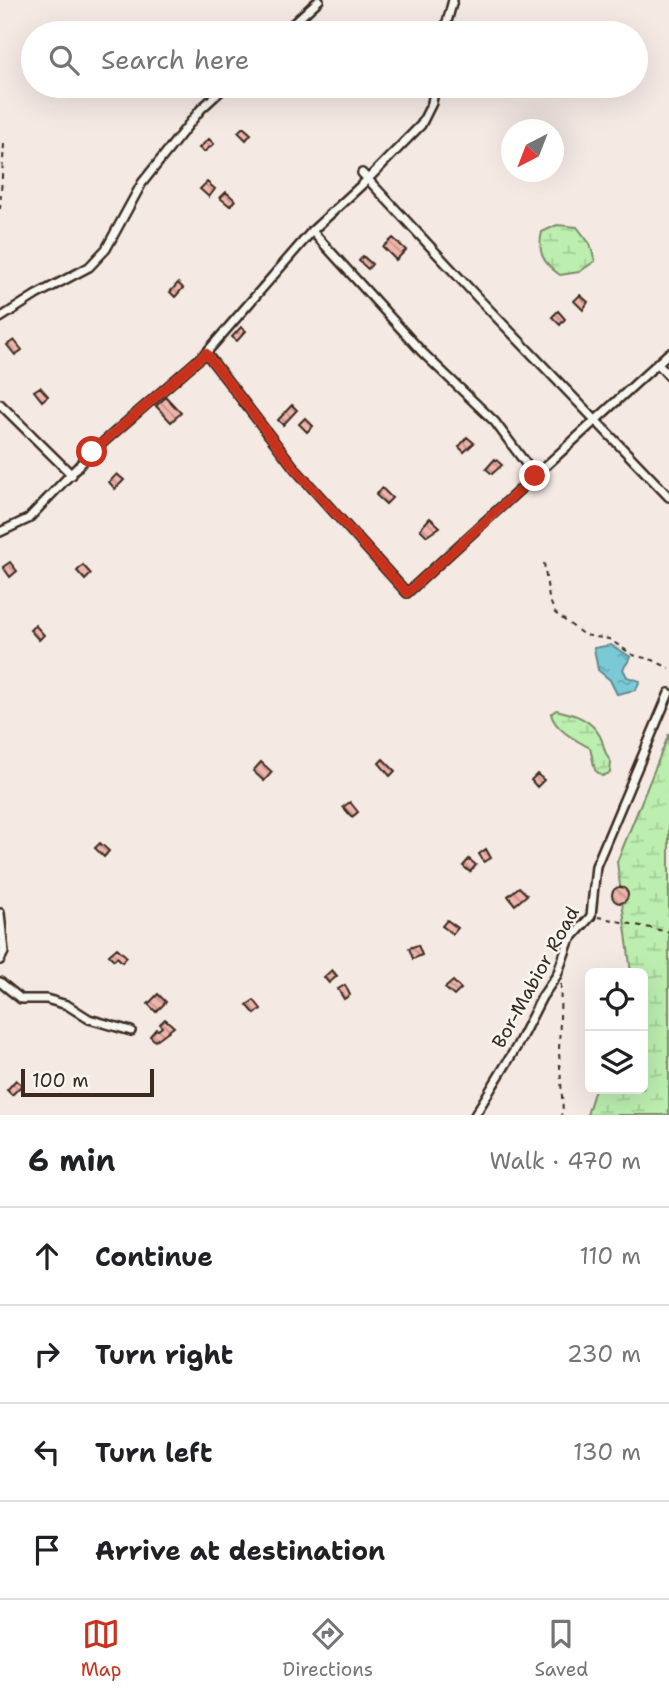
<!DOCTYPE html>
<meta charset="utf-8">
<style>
:root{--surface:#fff;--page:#f2f2f2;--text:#202124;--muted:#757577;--line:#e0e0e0;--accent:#c8321e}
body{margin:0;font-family:"Shantell Sans",sans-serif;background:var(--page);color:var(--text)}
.controls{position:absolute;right:21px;bottom:21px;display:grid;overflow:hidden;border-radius:10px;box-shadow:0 7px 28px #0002}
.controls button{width:63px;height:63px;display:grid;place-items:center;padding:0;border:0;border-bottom:2px solid var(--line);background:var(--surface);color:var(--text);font:35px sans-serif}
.compass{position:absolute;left:501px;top:119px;width:63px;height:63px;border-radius:50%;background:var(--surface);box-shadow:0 7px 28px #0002;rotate:222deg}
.scale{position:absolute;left:21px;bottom:18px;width:133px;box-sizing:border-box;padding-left:7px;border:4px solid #3b2a1e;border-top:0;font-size:19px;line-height:24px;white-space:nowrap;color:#3b2a1e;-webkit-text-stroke:5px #f6f6f2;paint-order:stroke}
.stop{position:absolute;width:21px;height:21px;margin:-16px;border:5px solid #c8321e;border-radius:50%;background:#fff}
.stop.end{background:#c8321e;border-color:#fff;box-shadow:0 2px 7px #0008}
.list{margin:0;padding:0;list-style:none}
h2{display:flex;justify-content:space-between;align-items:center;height:91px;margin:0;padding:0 28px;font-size:30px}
h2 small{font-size:23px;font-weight:400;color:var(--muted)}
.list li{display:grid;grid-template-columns:46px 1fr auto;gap:21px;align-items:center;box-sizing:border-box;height:98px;padding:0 28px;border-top:2px solid var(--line)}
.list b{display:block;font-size:26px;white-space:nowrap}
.list em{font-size:23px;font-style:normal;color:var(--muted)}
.icon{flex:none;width:38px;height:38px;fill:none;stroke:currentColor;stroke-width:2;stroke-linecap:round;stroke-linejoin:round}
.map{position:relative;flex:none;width:669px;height:1115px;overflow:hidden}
.search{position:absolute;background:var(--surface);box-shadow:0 7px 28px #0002;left:21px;right:21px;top:21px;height:77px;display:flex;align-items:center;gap:18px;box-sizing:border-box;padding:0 24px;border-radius:38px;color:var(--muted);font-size:26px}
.sheet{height:483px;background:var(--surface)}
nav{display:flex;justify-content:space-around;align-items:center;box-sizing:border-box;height:98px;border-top:2px solid var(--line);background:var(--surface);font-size:19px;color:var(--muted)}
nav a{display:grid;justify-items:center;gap:4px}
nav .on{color:var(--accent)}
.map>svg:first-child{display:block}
.wetland{fill:url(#wetland-marsh);stroke:#7b8c66;stroke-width:2}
.water{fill:url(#water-ripples);stroke:#61898d;stroke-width:2}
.building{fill:url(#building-back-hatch);stroke:#3b2a1e;stroke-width:2}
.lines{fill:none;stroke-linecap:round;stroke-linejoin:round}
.minor-casing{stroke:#3b2a1e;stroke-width:12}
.path{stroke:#3b2a1e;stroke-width:2;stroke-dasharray:5 5;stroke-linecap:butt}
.minor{stroke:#f6f6f2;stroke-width:7}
.route{stroke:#c8321e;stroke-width:9}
.labels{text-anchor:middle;stroke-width:5;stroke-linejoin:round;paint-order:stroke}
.street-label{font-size:19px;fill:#3b2a1e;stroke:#f6f6f2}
</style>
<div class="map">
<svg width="669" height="1115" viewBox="0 0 669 1115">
<defs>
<pattern id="wetland-marsh" width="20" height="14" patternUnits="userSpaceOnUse" patternTransform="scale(1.75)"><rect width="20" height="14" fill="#bbeeaf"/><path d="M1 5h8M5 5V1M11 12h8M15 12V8" fill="none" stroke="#a2cc96"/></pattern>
<pattern id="water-ripples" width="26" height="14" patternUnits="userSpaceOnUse" patternTransform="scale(1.75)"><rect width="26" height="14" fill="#7ac9d7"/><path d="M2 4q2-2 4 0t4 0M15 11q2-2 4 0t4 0" fill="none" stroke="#65a3ae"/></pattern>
<pattern id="building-back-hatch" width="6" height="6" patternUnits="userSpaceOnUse" patternTransform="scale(1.75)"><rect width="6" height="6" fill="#efb4ab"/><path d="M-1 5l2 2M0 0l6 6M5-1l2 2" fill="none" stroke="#c3938b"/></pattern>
</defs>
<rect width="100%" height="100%" fill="#f5e9e4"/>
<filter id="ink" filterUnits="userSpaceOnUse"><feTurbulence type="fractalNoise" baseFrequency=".0143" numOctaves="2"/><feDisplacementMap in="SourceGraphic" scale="14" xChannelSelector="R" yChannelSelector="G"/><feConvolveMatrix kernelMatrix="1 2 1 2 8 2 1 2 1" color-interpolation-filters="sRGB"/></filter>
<g filter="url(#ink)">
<path class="wetland" d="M557 225 577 227 590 244 595 261 579 272 560 275C543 263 537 252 542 232Z
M556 710C574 714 591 719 600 736 605 745 602 750 611 762L610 773 602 776 595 770 590 748C576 740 555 730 551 714Z
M669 734V1115H587L595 1089H643V973H631L617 862Z"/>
<path class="water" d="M611 645 631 657 623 669 627 677 640 681 636 690 617 694 610 680 598 670 594 648Z"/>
<path class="building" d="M243 127 251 134 246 140 238 132Z
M209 139 214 144 204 152 199 148Z
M207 182 215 189 209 197 200 189Z
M226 192 235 200 230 206 220 198Z
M393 238 406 250 396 260 383 247Z
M363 256 372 264 368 269 359 261Z
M178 283 183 288 175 297 170 292Z
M580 295 588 302 583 310 574 301Z
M558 311 565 319 560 325 552 317Z
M241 327 246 331 237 341 232 337Z
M14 340 22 350 15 355 7 345Z
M40 387 48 396 42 401 34 391Z
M166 397 181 413 171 422 156 406Z
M292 405 297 410 283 425 278 420Z
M305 418 313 426 307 432 299 424Z
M467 437 474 443 464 452 459 447Z
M495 459 502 465 492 474 486 469Z
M117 474 124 480 115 489 109 482Z
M382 488 392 498 386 504 376 495Z
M430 518 440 527 427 536 420 529Z
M10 562 17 571 10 577 3 567Z
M83 565 91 574 85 580 77 571Z
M35 625 44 635 39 640 30 630Z
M383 759 395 771 390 776 379 763Z
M261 762 272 772 264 781 253 771Z
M537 774 544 780 537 787 531 780Z
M350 802 358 812 352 817 343 807Z
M100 843 109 851 104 857 95 848Z
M486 849 491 858 484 862 479 854Z
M469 859 476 865 470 872 463 866Z
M612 895a8 8 0 1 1 16 0a8 8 0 1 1-16 0Z
M519 887 527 895 515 905 508 896Z
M447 920 458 928 453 934 442 926Z
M418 945 422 955 413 959 409 948Z
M117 948 127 957 122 962 117 957 114 960 109 955Z
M332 970 337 976 329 983 324 977Z
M453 981 461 989 454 996 445 988Z
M345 985 350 995 344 999 338 989Z
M158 994 166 1002 156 1012 148 1004Z
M254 1000 261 1009 255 1014 247 1005Z
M165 1019 174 1027 155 1041 150 1036 156 1029 158 1030 162 1027 160 1024Z
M16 1080 22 1085 12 1095 7 1090Z"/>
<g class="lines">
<defs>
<path id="minor" d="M283 33 319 0
M444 33 453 0
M362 173 479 299 669 497
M312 231 422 352 495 422 535 476
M0 318 36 295 89 267 106 249 142 183 201 109 226 86
M206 353 296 470 407 593 669 353
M657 363 669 376
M0 404 72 475
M0 532 28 519 92 452 206 353 312 231 367 180 421 125 432 103 435 86
M0 913 4 952 0 960
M0 982 21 999H46L67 1005 89 1019 131 1031
M475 1115 517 1046 542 997 557 975 569 941 591 916 596 866 669 693"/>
</defs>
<use href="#minor" class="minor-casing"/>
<path class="path" d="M0 209 4 144
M544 563 549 598 555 613 584 635 609 639 633 655 653 660 669 668
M598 917 669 932
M561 984 559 1052 563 1111 561 1115"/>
<use href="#minor" class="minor"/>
</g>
</g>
<g class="lines" filter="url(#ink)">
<path class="route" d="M92 452 206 353 296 470 407 593 535 476"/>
</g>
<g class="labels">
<g class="street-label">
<text transform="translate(535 977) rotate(-61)" y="7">Bor-Mabior Road</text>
</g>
</g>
</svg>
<div class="controls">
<button><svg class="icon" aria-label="locate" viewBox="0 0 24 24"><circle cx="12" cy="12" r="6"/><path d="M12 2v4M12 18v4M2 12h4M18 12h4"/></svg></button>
<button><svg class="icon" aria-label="layers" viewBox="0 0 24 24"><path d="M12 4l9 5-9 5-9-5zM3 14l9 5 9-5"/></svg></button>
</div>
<svg class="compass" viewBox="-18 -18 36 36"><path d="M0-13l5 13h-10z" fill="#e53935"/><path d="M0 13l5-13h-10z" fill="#757577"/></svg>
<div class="scale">100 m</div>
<div class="stop" style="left:92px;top:452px"></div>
<div class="stop end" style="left:535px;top:476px"></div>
<div class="search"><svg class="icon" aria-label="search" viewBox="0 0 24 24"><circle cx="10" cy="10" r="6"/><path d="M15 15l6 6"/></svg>Search here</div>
</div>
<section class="sheet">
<h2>6 min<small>Walk · 470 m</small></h2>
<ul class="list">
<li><svg class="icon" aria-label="ahead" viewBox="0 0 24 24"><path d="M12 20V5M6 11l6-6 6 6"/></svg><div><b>Continue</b></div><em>110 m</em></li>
<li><svg class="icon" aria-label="right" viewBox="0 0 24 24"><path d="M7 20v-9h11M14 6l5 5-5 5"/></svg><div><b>Turn right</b></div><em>230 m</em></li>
<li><svg class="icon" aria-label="left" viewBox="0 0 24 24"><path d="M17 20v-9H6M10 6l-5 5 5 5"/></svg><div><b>Turn left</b></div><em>130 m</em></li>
<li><svg class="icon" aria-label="arrive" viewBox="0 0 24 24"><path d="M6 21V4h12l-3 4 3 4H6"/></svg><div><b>Arrive at destination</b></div></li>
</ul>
</section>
<nav>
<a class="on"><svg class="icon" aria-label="map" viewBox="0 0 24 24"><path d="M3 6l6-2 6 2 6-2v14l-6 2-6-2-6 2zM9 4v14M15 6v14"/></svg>Map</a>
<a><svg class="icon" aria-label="directions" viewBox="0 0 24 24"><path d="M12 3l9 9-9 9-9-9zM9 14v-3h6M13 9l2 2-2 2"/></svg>Directions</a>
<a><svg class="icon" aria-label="saved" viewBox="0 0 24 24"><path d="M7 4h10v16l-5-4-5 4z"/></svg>Saved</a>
</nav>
